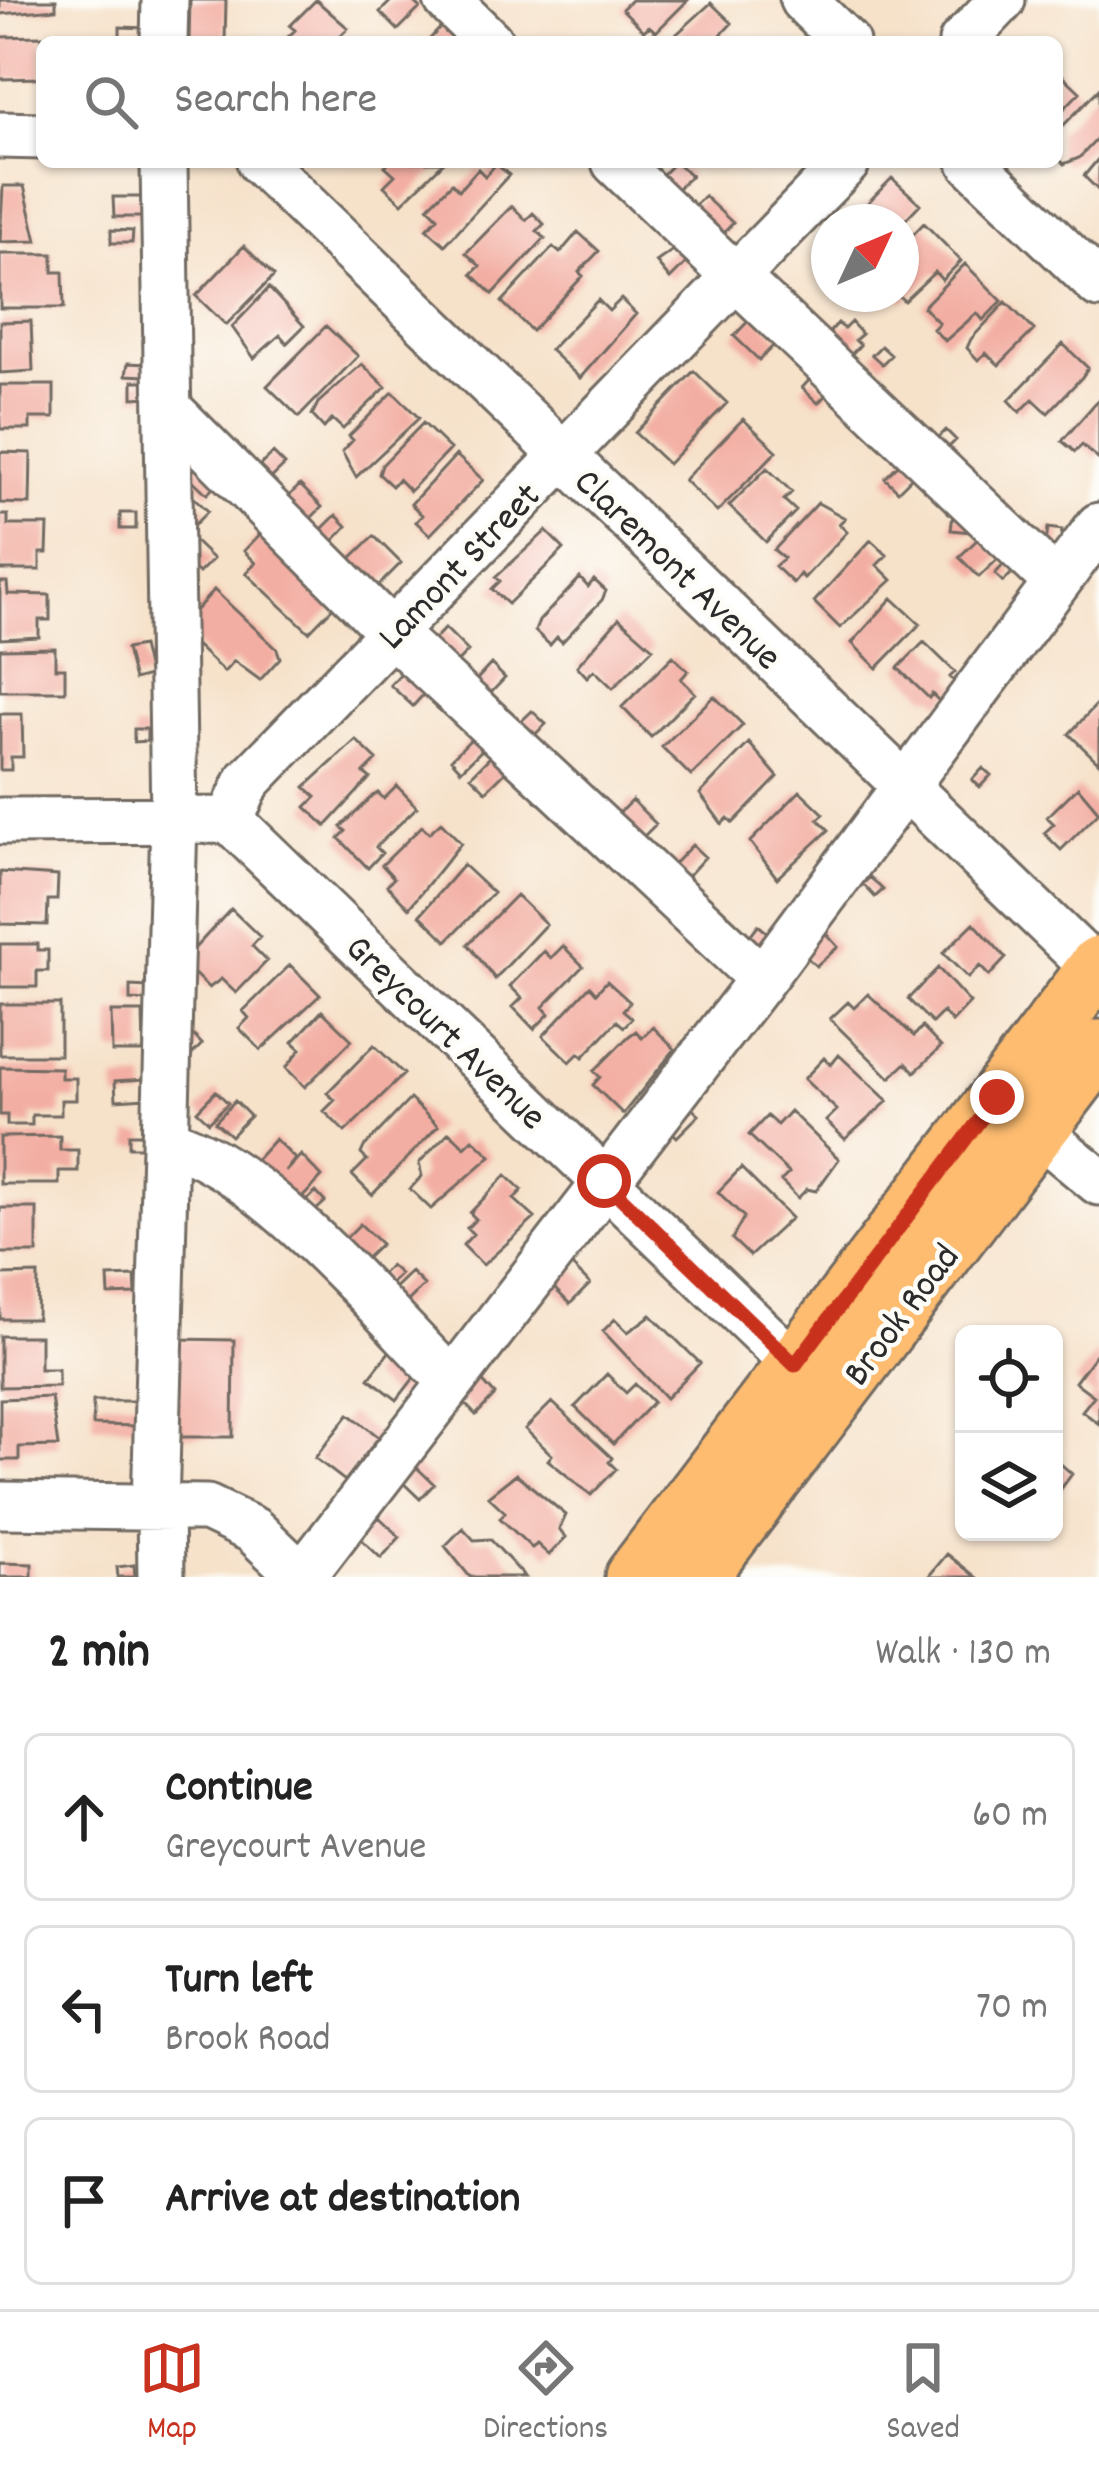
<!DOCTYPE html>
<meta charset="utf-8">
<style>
:root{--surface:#fff;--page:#f2f2f2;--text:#222;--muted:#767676;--line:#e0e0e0;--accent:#c8321e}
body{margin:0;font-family:Dekko,sans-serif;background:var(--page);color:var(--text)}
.controls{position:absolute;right:36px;bottom:36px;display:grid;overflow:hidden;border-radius:18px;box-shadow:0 3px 9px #0004}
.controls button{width:108px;height:108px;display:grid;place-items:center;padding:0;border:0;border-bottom:3px solid var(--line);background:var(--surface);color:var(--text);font:60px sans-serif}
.compass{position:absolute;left:811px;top:204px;width:108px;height:108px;border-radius:50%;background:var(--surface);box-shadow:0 3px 9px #0004;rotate:46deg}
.stop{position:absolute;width:36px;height:36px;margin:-27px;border:9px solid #c8321e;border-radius:50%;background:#fff}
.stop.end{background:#c8321e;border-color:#fff;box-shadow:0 3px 12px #0008}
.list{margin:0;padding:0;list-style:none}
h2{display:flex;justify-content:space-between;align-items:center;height:156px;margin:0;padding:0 48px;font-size:51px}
h2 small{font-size:39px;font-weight:400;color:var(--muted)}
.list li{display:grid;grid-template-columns:78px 1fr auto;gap:36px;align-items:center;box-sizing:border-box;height:168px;margin:0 24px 24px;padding:0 24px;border:3px solid var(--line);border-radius:18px}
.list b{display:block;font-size:45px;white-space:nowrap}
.list p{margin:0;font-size:39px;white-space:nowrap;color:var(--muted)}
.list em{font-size:39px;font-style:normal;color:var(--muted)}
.icon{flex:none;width:66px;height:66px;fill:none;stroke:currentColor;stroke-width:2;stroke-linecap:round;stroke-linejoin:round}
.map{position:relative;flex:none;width:1099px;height:1577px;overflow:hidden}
.search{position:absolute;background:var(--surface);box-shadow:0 3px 9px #0004;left:36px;right:36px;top:36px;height:132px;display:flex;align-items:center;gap:30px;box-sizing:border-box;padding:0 42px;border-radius:18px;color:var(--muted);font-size:45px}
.sheet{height:732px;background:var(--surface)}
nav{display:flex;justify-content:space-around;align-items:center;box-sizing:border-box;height:168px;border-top:3px solid var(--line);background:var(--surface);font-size:33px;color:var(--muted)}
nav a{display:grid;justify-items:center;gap:6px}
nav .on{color:var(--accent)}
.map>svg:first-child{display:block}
.building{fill:#f3aea3}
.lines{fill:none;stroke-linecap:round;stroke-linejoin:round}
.minor-casing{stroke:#726b62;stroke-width:51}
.major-casing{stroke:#726b62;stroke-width:63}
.minor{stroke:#fff;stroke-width:45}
.major{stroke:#fdbc6f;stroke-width:57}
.route{stroke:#c8321e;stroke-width:15}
.labels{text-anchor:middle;stroke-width:9;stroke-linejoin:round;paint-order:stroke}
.street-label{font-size:39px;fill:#2b2b2b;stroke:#fdfcf7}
</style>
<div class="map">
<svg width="1099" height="1577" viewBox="0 0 1099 1577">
<rect width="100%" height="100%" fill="#fdfcf7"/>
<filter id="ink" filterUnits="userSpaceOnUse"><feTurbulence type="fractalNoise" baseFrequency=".00833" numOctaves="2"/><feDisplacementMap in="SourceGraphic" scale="24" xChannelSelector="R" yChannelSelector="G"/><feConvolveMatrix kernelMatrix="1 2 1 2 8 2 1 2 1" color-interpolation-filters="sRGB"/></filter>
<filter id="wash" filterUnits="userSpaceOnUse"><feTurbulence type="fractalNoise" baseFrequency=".004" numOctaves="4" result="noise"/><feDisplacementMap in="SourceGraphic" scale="48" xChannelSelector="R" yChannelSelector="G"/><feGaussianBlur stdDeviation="2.7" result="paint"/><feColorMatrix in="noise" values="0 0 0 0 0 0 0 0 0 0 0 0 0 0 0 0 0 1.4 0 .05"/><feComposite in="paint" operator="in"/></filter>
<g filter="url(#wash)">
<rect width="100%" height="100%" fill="#f6e1c9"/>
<g id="blocks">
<path class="building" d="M0 0H56V9L0 14Z
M190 0H226L225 42H189Z
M316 0 348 28 334 42H283L295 30 290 26Z
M392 0H412L420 8 398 30 380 12Z
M631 0H688L656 32 649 26 644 31 622 9Z
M711 3 732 23 714 42H668Z
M444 24 458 36 452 42H427Z
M120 27 146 28 145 42H120Z
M42 36V78L0 79V37Z
M1057 70 1080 92 1057 116Z
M1099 89V137L1079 158 1064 164 1057 157V132Z
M1099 158V191L1084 176Z
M389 162H444L402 203 384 186 395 175 385 166Z
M675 162 691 175 673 193 659 178Z
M496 164 509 175 445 245 427 229 438 217 428 207 452 183 459 190 478 169 485 176Z
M892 178 920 204 903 222H849Z
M3 186H24L37 241 0 242Z
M704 196 733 223 715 242 686 214Z
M113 197H142V217H114Z
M512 206 526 220 533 213 544 224 537 231 545 238 493 294 472 274 480 266 466 253Z
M924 223 961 261 942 280 935 272 904 301 897 294 901 247Z
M111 230 133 231 132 243H111Z
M578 232 599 251 579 272 583 276 532 331 502 302 553 247 560 253Z
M244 246 274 276 226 325 196 296Z
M679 246 691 258 670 279 656 262Z
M0 254H53V272H63L64 308H0Z
M965 264 1002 301 983 320 977 313 945 341 933 329 939 323 923 307Z
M269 288 304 326 287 343 280 335 254 358 232 327Z
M621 299 636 314 580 378 550 350 598 300 609 311Z
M1006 302 1034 330 999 365 986 353 978 360 967 348 971 339Z
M755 314 780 339 759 360 734 336Z
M31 321 33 371 0 373V322Z
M851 322 862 334 855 340 860 345 845 361 823 339 838 323 844 329Z
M326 326 358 356 299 417 267 386Z
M1063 344 1088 368 1082 377 1048 413 1033 399 1020 412 1009 400Z
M881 346 891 355 882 364 872 355Z
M128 363 146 364 145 376 126 375Z
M362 364 386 387 343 429 332 419 324 428 312 415 318 403Z
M694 371 727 403 668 464 635 433Z
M812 377 829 392 818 403 802 388Z
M133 381H149V397L133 398Z
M0 385H54V418H30V429H0Z
M393 392 419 418 356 477 342 452 353 440 349 436Z
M1099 399V460L1082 445 1075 452 1062 441Z
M743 419 777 451 717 512 684 480Z
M423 423 450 449 410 491 398 479 392 486 379 474 382 465Z
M946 430 956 440 942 454 932 444Z
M0 452 31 453 30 504 0 503Z
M273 453 285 465 264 485 252 473Z
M456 455 483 480 430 535 416 522 422 515 411 504Z
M906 457 919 470 898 491 885 478Z
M195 461 218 483 207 494 184 472Z
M767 468 792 492 784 500 796 511 766 542 729 506Z
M300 485 322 507 302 527 280 505Z
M187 491 208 511 193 526 172 506Z
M818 503 845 518 839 524 847 532 804 578 800 574 793 583 775 566 784 558 774 550Z
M120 513H136V529H120Z
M953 514 973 516 971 532 951 530Z
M0 515H8V525H48L47 553H40V570H0Z
M336 515 347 526 329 546 317 534Z
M1048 528 1062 530 1059 553 1045 552Z
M546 531 564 549 508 604 492 589 500 581 496 577Z
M262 532 341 599 309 632 246 573 256 563 244 551Z
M188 535 213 559 199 573 175 549Z
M374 536 401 563 373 591 346 563Z
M979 538 999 558 979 577 959 557Z
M871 540 887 555 877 565 892 580 840 628 814 602Z
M1004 564 1013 572 1003 582 995 574Z
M580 578 588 587 594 580 606 591 602 600 562 642 557 637 550 645 535 631 539 621Z
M0 582H7L8 594 50 595V620H39V637L0 639Z
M214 590 277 649 280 658 260 680 234 661 224 672 179 629Z
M892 598 920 624 877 668 852 643Z
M619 618 653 648 613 688 594 670 587 677 577 666Z
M445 628 468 651 448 672 425 649Z
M924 642 955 672 950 677 959 686 941 703 932 694 929 698 898 668Z
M142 646 149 676 134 680 126 649Z
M55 648V668H65V691H0V649Z
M673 656 688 671 681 679 695 693 651 737 622 707Z
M491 664 505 678 484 700 470 687Z
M409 665 431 686 413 706 390 685Z
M714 696 743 725 691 776 662 747Z
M1099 702V763L1069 734Z
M532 711 546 724 527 742 513 729Z
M0 714H22L23 757H11V770H0Z
M134 729H147V741L134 742Z
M473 737 484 748 461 770 451 759Z
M356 740 377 760 364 773 370 778 326 826 306 807 316 797 305 787Z
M749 743 778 777 733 823 728 818 722 824 700 794Z
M496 751 511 766 486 791 471 776Z
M983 768 991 775 980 787 972 780Z
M397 786 417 807 376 847 382 853 368 868 339 838 346 831 341 827 373 796 378 793 384 799Z
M1078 787 1099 812 1061 850 1044 833 1054 824 1047 817Z
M800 791 824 814 818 819 829 830 777 878 750 842Z
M632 800 656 824 636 844 612 820Z
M441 822 461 843 409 908 387 885 394 878 382 865 422 826 429 833Z
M692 845 705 857 686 878 673 865Z
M463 865 493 893 447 941 420 915Z
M0 872 58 876 57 900H48L47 925 0 924Z
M870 877 883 890 875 897 863 884Z
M516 895 546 924 495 979 468 944Z
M231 909 260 937 252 946 267 961 236 993 221 979 209 988 182 962Z
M974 923 1006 958 989 976 980 966 968 978 943 953Z
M758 925 774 938 756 961 740 949Z
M820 927 838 947 816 966 798 949Z
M0 944H38V950H48V971H37V987H0Z
M563 946 583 966 543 1007 549 1014 534 1029 513 1007 522 998 510 986 544 951 551 958Z
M290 965 320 995 261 1050 239 1028 249 1018 243 1011Z
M938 968 970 1003 952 1022 943 1012 932 1023 908 999Z
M607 981 630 1002 623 1010 632 1018 624 1027 617 1021 583 1057 579 1053 570 1062 543 1036 590 986 596 993Z
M130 986 149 987 148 1001 130 1000Z
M868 994 914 1036 922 1027 941 1047 915 1072 906 1063 890 1078 830 1019 848 1002 854 1008Z
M0 1004H60V1055H0Z
M322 1011 352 1040 305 1087 286 1068 301 1049 293 1042Z
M111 1012H143L144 1052H112Z
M653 1027 675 1049 623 1114 593 1085 600 1077 594 1071 629 1036 636 1031 642 1038Z
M188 1030 202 1044 186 1061Z
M374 1045 404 1074 345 1132 324 1111 335 1100 327 1093Z
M839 1055 888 1101 845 1139 826 1121 837 1110 804 1079 824 1058 831 1065Z
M0 1067 61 1068V1078H76V1100H61V1115H32V1125H7V1115H0Z
M145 1079 146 1098 116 1100 115 1081Z
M216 1091 228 1103 209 1122 197 1111Z
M410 1099 438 1126 372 1195 352 1175 367 1160 361 1154 364 1147Z
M235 1101 250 1116 231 1136 215 1122Z
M687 1104 699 1115 677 1137 666 1126Z
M790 1111 839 1159 816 1191 807 1189 798 1198 781 1181 789 1173 749 1135 767 1116 777 1125Z
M449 1132 465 1147 473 1139 491 1156 431 1209 410 1189 422 1176 419 1163Z
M129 1134H145V1147H129Z
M60 1136V1150H78V1171H59V1184H0V1137Z
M275 1139 295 1159 285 1172 301 1155 322 1177 295 1205 255 1161Z
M741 1168 791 1218 750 1256 732 1239 744 1217 718 1192Z
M506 1175 522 1190 514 1199 535 1218 483 1265 463 1245 473 1234 467 1228 476 1219 470 1213Z
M316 1192 325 1202 315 1211 306 1201Z
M0 1208H37V1253H0Z
M360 1224 381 1244 358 1266 338 1246Z
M566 1260 590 1284 570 1304 546 1280Z
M390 1265 400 1274 389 1285 380 1276Z
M411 1272 424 1285 399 1310 386 1296Z
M38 1274 37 1319H0V1275Z
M135 1276 136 1294 109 1295 108 1277Z
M651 1315 700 1363 666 1398 603 1331 615 1319 628 1332Z
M0 1336H40V1369H58V1386L0 1387Z
M174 1339 234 1340 233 1437H174Z
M392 1348 420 1370 397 1400 369 1378Z
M1099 1350V1424L1082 1411 1094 1396 1075 1382Z
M607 1374 626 1393 635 1384 653 1402 613 1444 575 1407Z
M478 1376 495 1395 476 1415 458 1397Z
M51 1397 58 1446 19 1447V1460H0V1399Z
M93 1401H142V1426L93 1425Z
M552 1402 612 1458 609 1462 616 1469 591 1495 548 1460 552 1455 525 1429Z
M349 1414 379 1437 345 1481 315 1458Z
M1054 1458 1072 1474 1054 1498Z
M412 1463 434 1484 420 1499 398 1478Z
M516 1474 566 1515 559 1530 566 1537 549 1555 537 1544 532 1548 500 1518 505 1512 488 1496Z
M379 1517 400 1537 381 1558 360 1538Z
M463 1528 474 1540 490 1539 525 1577H470L445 1546Z
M947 1554 976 1577H928Z
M0 1563 32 1564V1577H0Z
M134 1565 135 1577H118L117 1567Z"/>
</g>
</g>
<g filter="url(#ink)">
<use href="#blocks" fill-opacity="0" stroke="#726b62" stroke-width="3"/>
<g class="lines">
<defs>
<path id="minor" d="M447 0 490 42
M803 0 846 42
M164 42 165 0
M962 42 1002 0
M0 135 42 136
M260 162 1099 973
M615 162 1054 580
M971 162 1099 285
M168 408 391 632 762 979
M230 820 248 781 847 162
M0 821 230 820 817 1386
M1013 1111 1099 1182
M165 1141C258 1162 381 1311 450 1380
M0 1505 207 1508 253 1530 302 1577
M155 1508 174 820 164 162
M160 1508 161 1577
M302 1577 762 979 1099 526"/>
<path id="major" d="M634 1577 1099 965
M698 1577 1099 1049"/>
</defs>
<use href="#minor" class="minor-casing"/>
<use href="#major" class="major-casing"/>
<use href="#minor" class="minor"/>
<use href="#major" class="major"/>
</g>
</g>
<g class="lines" filter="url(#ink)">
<path class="route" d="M604 1181 795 1365 997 1097"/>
</g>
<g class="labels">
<g class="street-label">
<text transform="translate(457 564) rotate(-46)" y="14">Lamont Street</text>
<text transform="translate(680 567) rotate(44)" y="14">Claremont Avenue</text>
<text transform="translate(448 1030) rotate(44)" y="14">Greycourt Avenue</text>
<text transform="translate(899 1313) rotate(-53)" y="14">Brook Road</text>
</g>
</g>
</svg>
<div class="controls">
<button><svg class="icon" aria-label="locate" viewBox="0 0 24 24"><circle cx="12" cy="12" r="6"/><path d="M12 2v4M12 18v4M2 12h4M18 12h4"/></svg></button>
<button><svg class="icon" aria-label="layers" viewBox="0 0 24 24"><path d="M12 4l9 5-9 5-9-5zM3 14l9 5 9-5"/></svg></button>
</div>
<svg class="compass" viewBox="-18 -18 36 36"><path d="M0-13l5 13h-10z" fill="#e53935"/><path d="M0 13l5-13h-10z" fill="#767676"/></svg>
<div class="stop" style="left:604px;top:1181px"></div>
<div class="stop end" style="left:997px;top:1097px"></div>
<div class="search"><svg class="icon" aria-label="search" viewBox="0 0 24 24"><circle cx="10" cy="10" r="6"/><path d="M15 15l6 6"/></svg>Search here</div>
</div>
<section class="sheet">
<h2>2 min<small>Walk · 130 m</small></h2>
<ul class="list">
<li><svg class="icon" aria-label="ahead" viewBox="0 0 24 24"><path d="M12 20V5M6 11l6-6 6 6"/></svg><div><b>Continue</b><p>Greycourt Avenue</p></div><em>60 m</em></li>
<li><svg class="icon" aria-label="left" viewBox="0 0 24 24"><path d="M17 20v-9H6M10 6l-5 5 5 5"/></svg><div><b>Turn left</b><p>Brook Road</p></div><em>70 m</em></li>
<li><svg class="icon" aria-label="arrive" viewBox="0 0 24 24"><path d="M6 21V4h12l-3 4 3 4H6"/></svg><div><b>Arrive at destination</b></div></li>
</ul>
</section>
<nav>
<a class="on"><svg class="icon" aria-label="map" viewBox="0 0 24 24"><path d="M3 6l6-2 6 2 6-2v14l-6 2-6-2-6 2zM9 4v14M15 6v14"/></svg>Map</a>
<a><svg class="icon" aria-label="directions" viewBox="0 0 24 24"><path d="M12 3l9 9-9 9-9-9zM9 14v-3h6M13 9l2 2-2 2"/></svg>Directions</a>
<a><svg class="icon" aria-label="saved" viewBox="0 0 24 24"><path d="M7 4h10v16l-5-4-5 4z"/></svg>Saved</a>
</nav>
